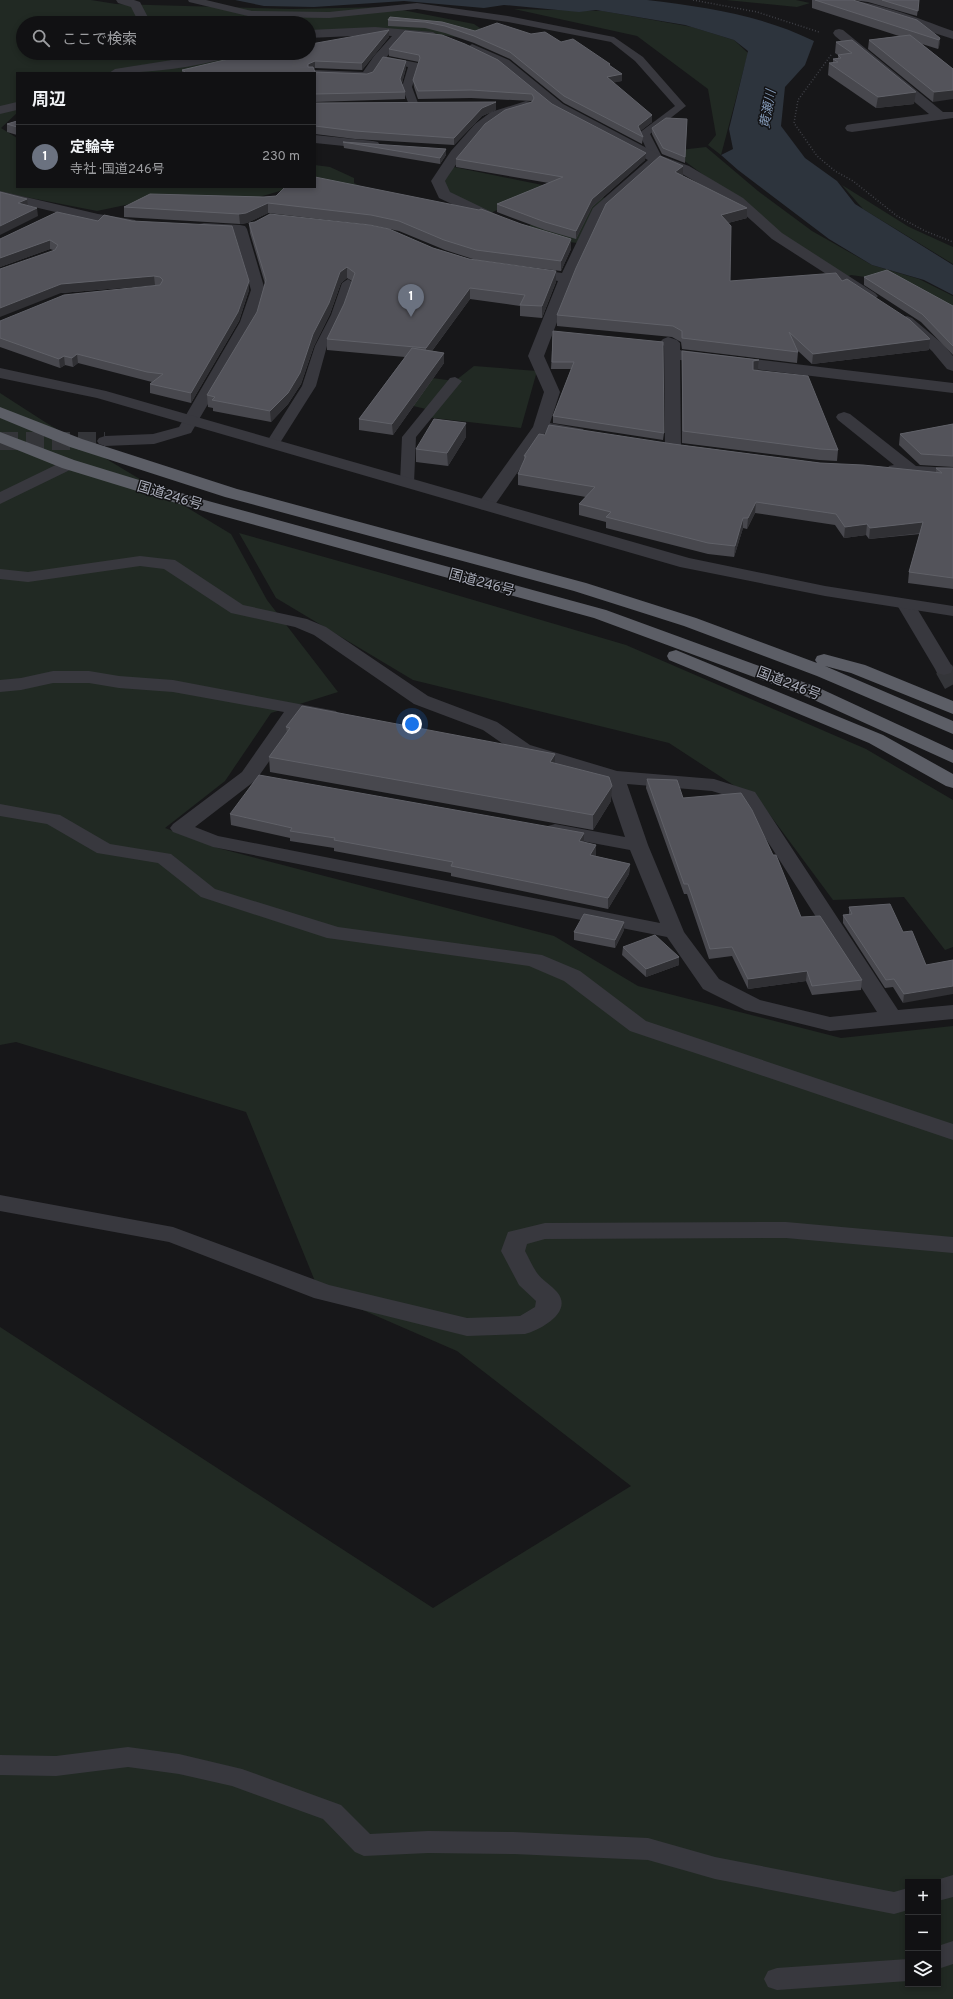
<!DOCTYPE html>
<html lang="ja">
<meta charset="utf-8">
<style>
:root{--surface:#111113;--page:#1a1a1c;--text:#f1f3f6;--muted:#9c9da0;--line:#303133;--accent:#0b8043}
body{margin:0;font-family:Overpass,"Noto Sans JP",sans-serif;background:var(--page);color:var(--text)}
.controls{position:absolute;right:12px;bottom:12px;display:grid;overflow:hidden;border-radius:0px;box-shadow:0 2px 6px #0003}
.controls button{width:36px;height:36px;display:grid;place-items:center;padding:0;border:0;border-bottom:1px solid var(--line);background:var(--surface);color:var(--text);font:20px sans-serif}
.you{position:absolute;left:412px;top:724px;width:14px;height:14px;margin:-10px;border:3px solid #fff;border-radius:50%;background:#1a73e8;box-shadow:0 0 0 6px #1a73e833}
.badge{display:grid;place-items:center;width:26px;height:26px;border-radius:50%;background:var(--accent);color:#fff;font-size:13px;font-weight:700}
.pin{position:absolute;translate:-50% -33px;filter:drop-shadow(0 1px 2px #0008)}
.pin::after{content:'';position:absolute;top:21px;width:14px;height:12px;background:inherit;clip-path:polygon(0 0,100% 0,50% 100%)}
.list{margin:0;padding:0;list-style:none}
h2{display:flex;justify-content:space-between;align-items:center;height:52px;margin:0;padding:0 16px;font-size:17px}
h2 small{font-size:13px;font-weight:400;color:var(--muted)}
.list li{display:grid;grid-template-columns:26px 1fr auto;gap:12px;align-items:center;box-sizing:border-box;height:64px;padding:0 16px;border-top:1px solid var(--line)}
.list b{display:block;font-size:15px;white-space:nowrap}
.list p{margin:0;font-size:13px;white-space:nowrap;color:var(--muted)}
.list em{font-size:13px;font-style:normal;color:var(--muted)}
.icon{flex:none;width:22px;height:22px;fill:none;stroke:currentColor;stroke-width:2;stroke-linecap:round;stroke-linejoin:round}
.map{position:relative;flex:none;width:953px;height:1999px;overflow:hidden}
.search{position:absolute;background:var(--surface);box-shadow:0 2px 6px #0003;left:16px;top:16px;width:300px;height:44px;display:flex;align-items:center;gap:10px;box-sizing:border-box;padding:0 14px;border-radius:22px;color:var(--muted);font-size:15px}
.panel{position:absolute;background:var(--surface);box-shadow:0 2px 6px #0003;left:16px;top:72px;width:300px;height:116px;border-radius:0px}
.map>svg:first-child{display:block}
.green{fill:#212923;fill-rule:evenodd}
.water{fill:#2d343d}
.lines{fill:none;stroke-linecap:round;stroke-linejoin:round}
.minor-tunnel{stroke:#343539;stroke-width:18;stroke-dasharray:18 8;stroke-linecap:butt}
.path{stroke:#3e3f45;stroke-width:1.5;stroke-dasharray:1 2;stroke-linecap:butt}
.service{fill:#38383e;fill-rule:evenodd}
.minor{fill:#38383e;fill-rule:evenodd}
.tertiary{fill:#38383e;fill-rule:evenodd}
.trunk{fill:#5c5e66;fill-rule:evenodd}
.wall{fill:#48484e}
.shaded-wall{fill:#303034}
.building{fill:#53535a;stroke:#606168}
.labels{text-anchor:middle;stroke-width:3;stroke-linejoin:round;paint-order:stroke}
.far-water-label{font-size:13px;font-style:italic;fill:#8196b3;stroke:#121214}
.street-label{font-size:14px;fill:#a9acb9;stroke:#121214}
</style>
<div class="map">
<svg width="953" height="1999" viewBox="0 0 953 1999">
<rect width="100%" height="100%" fill="#171719"/>
<path class="green" d="M0 0H91L116 4 291 9 387 7 474 24 483 30 480 41 419 31 309 33V23H23V53H253L198 73H17V113L1 128 17 138V187H315V165L330 167 354 178V183L394 203 350 193 280 191 239 203H135L97 211 0 192Z
M726 0H796L810 3 797 7Z
M514 9 603 11 692 27 734 40 748 53 721 155 708 145 716 135 708 89 637 36Z
M706 147 758 191 812 231 872 265 919 279 953 296V306L908 283 851 275 846 277 805 254 774 227 671 151Z
M454 167 606 198 578 243 558 241 527 227 547 216 511 203 489 214 448 195 438 181Z
M842 185 909 227 953 247V264L863 209Z
M474 366 537 371 521 428 425 417 426 409 409 405 424 377 455 381Z
M0 393 45 422 231 534 267 600 338 692 271 713 225 781 165 828 218 848 554 936 638 986 841 1038 953 1026V1999H0V1327L433 1608 631 1486 457 1351 319 1291 246 1112 16 1042 0 1045ZM908 1882H938V1984H908Z
M239 533 385 574 626 645 866 749 953 800V947L945 950 904 897 833 900 761 803 669 743 413 680 276 598Z"/>
<path class="water" d="M235 0H647C705 7 761 15 814 41L805 65 785 87 781 126 805 158 837 181 855 204 953 265V295L924 280 872 265 829 239 738 170 721 155 733 149 729 129 748 51 734 40 685 25 596 10 579 12 504 5 484 8 404 1 314 7 264 6Z"/>
<g class="lines">
<path class="minor-tunnel" d="M0 441H105
M944 669 953 685"/>
<path class="path" d="M693 0 757 12 819 32
M831 55 798 100 794 123 817 156 835 171 853 181 897 216 925 231 953 242"/>
<path class="service" d="M188 0H206L252 11 329 12 417 3 508 16 614 37 643 57 686 106 650 134 663 159 657 162 651 159 639 133 675 106 635 61 611 42 508 22 417 9 329 18 252 17 189 2Z
M383 56 418 63 419 65 412 87 418 103 417 105H409L402 87 408 67 379 61 378 59Z
M348 279 354 283 343 315 327 346 316 386 278 446H268L266 443 302 386 315 346 331 315 342 283Z
M455 377 462 381 416 437 414 483 412 486H402L400 483 402 437 450 378Z
M128 1747 179 1754 242 1769 341 1805 370 1834 428 1831 514 1832 648 1838 715 1857 894 1892 908 1888V1910L894 1914 715 1879 648 1860 514 1854 428 1853 364 1856 355 1852 323 1819 232 1786 179 1774 128 1767 56 1776 0 1775V1755L56 1756Z
M953 1875V1897L938 1901V1882H930Z
M953 1941V1964L938 1969V1946Z
M908 1959V1981L777 1990 768 1987 764 1979 768 1971 777 1968Z"/>
<path class="minor" d="M116 0H134L140 2 151 23H139L131 7 118 3Z
M838 0C877 0 916 18 953 31V39L840 3Z
M375 27 433 32 439 36 433 40 404 37 383 61 372 79 315 78V73H309L315 70 363 72 374 56 392 36 375 35 309 38V30Z
M839 29 843 30 943 112H953V118L852 132 847 131 845 128 847 125 852 124 929 114 835 36 833 33 835 30Z
M472 44 509 60 563 104 662 156 689 166 743 198 782 233 875 293 878 296 875 299H865L772 239 733 204 679 172 659 164 604 213 574 278 544 356 560 392 550 423 583 429 585 432 583 435 577 437 545 433 492 509 486 510 480 509 477 505 533 427 544 392 528 356 558 281 522 275 520 272 522 269 527 268 562 273 593 208 648 160 553 110 499 66 468 51 466 48Z
M216 53H235L233 56C194 68 150 73 109 73L115 69Z
M526 101 531 102 533 105 531 108C521 111 510 113 501 118 476 131 460 159 445 181L450 192 504 218 506 221 504 224H494L439 198 431 181 451 151 475 124 491 112Z
M17 102V110L0 114V106Z
M315 135 373 141 378 142 380 145 378 148 373 149 315 143Z
M0 191 98 214 130 219 135 220 137 223 135 226 130 227 98 222 0 199Z
M204 223 240 225 245 226 247 229 265 290 256 322 191 433 154 444 105 446 99 444 97 441 99 438 105 436 153 434 179 427 240 322 251 290 234 233 199 230 197 227 199 224Z
M907 316 912 318 944 345 953 356V371L947 369 932 351 902 324 899 321 902 318Z
M668 337 677 340 680 343V350L953 383V393L680 360 681 448 679 452 673 453 667 452 665 448 664 346 660 342 663 339Z
M844 412 850 414 916 466 953 468V478L889 474 887 470 889 466 894 465 838 420 836 417 838 414Z
M68 459 74 460 76 464 74 468 0 504V492Z
M140 556 175 560 243 605 307 619 326 627 428 696 497 722 530 745 617 771 714 779 755 792 898 1010 953 1005V1019L830 1031 745 1010 703 989 667 937 213 847 173 832 170 828 173 824 242 772 284 712 173 692 119 688 89 683H53L21 690 0 692V680L21 678 53 671H89L119 676 173 680 336 711 339 715 336 719 329 721 301 716 256 780 195 827 218 836 660 923 630 850 555 836 548 834 545 830 548 826 555 824 625 837 606 781 516 753 483 730 414 704 314 635 295 627 231 613 164 569 140 566 28 582 0 579V569L28 572ZM627 784 712 791 741 800 877 1012 830 1017 760 1000 719 979 684 932 648 845Z
M906 600 912 601 915 605 953 668 951 673 944 675 937 673 935 669 897 605 900 601Z
M0 804 60 815 110 844 171 854 215 889 338 927 542 955 580 971 646 1021 953 1124V1140L630 1031 564 981 529 966 327 938 201 897 158 863 97 853 47 824 0 816Z
M0 1195 173 1227 329 1285 467 1318 520 1316 535 1307 536 1301 519 1285 501 1251 508 1232 545 1223 786 1222 953 1237V1253L786 1238 545 1239 527 1244 525 1251C529 1258 532 1266 537 1273 542 1280 551 1285 557 1292 574 1312 540 1330 525 1334L467 1336 314 1298 169 1242 0 1211Z"/>
<path class="tertiary" d="M0 368 106 391 689 558 825 586 953 606V616L825 596 680 567 97 398 0 378Z"/>
<path class="trunk" d="M0 407 82 439 237 489 586 583 696 618 817 663 815 660 817 656 824 654 865 665 953 701V714L851 673 825 666 953 721V734L817 676 684 626 574 591 225 497 70 447 0 418Z
M0 432 74 460 201 499 606 610 817 687 953 750V763L803 695 594 618 189 507 62 468 0 443Z
M676 650 883 735 953 774V788L946 786 869 743 669 660 667 656 669 652Z"/>
</g>
<path class="wall" d="M812 0H919L917 16 868 2 853 0 940 38 939 47 938 49 922 44 953 69 933 102 868 49 869 40 899 36 812 8Z
M388 20 442 22 475 31 531 34 561 42 610 64V66L622 74V81L613 82 652 122 640 131 643 137 642 144 564 103 510 59 474 43 445 33 425 28 388 26Z
M405 31 552 104 645 160 592 207 576 239 545 230 497 212V204L549 183 456 167V159L532 101 471 98 418 99 414 87 413 80 419 62 389 56V49Z
M389 37 362 70 315 68 314 69 315 72 367 74 406 68 402 83 405 92V99L315 102V73L182 72V70L311 44Z
M852 40 914 104 876 108 828 75 829 63H833V59L838 58V55L835 53 836 42Z
M315 103 496 110 482 116 454 145 355 139 315 134Z
M687 119 685 163 662 154 652 134V128Z
M17 121V135L7 132V124Z
M343 142 446 155 440 164 344 148Z
M683 166V176L747 208V218L728 223 730 281H842L929 350 812 364 797 350 798 352 797 363 682 349 681 342 672 337 557 326V315Z
M276 196 571 249 561 271 476 260 445 250 399 231 371 225 268 213 247 223 240 224 124 217V207Z
M57 212 249 281V290L239 321 191 403 150 393V384L152 382 148 381 78 363 73 367 65 365 60 368 0 347V321L160 285H155L61 293 53 250 50 249 0 267V239Z
M249 223 433 248 469 259 556 282 542 318 520 316V306L470 299 432 351 444 353V363L393 435 359 430V419L405 357 327 350V339L344 304 352 281 347 278 341 283 330 314 314 346 301 384 288 404 271 422 213 411V408L208 407 207 395 257 312 265 284 250 233Z
M864 277 953 306V355L921 322 864 285Z
M553 331 664 433 663 440 553 423V416L571 369H551Z
M682 351 759 360 758 370 838 450 837 461 819 460 682 443Z
M953 424V467L920 465 899 445 900 434Z
M545 435 673 444 820 463 936 473V468H953V589L908 583 909 572 920 534 869 539 866 535 844 538 835 525 755 513 747 529 743 528 734 557 708 554 606 528V522L579 515V504L586 497 518 485V474L524 463V456Z
M466 437 448 466 416 462V449Z
M286 727 555 763 611 801 593 830 270 772 269 757 287 733Z
M647 779 683 798 801 917 862 980 861 990 812 995 806 981 748 989 732 956 709 959 687 894H684L646 788Z
M230 814 584 842 596 855 595 856 630 864 629 874 608 909 451 876V873L334 851V848L290 841V838L231 825Z
M849 907 903 932 926 965 903 1003 893 987 885 988 843 923V915H849Z
M624 922V930L615 948 574 940V932Z
M623 947 679 957V965L646 977 622 955Z"/>
<path class="shaded-wall" d="M389 30V37L362 70V63Z
M940 38 939 47 938 49 939 40Z
M315 61V68L308 72V64Z
M406 61V68L401 87 400 79Z
M622 74V81L607 84V77Z
M953 90V99L933 102 934 92Z
M916 92 914 104 876 108 878 97Z
M496 102V110L482 116 454 145V138L482 108Z
M652 115V122L638 133V126Z
M446 149V155L440 164V158Z
M646 153 645 160 592 207 576 239V231L592 199Z
M683 166V176L675 172Z
M27 199 28 207 18 203Z
M268 203V213L247 223 240 224 239 214Z
M37 208 38 216 0 235V226Z
M747 208V218L720 225 721 215Z
M571 239V249L561 271V261Z
M50 240V249L0 267V258Z
M347 267V278L341 283 330 314 314 346 301 384 288 404 271 422 270 411 340 272Z
M556 271V282L542 318V306Z
M154 276 155 285 61 293 0 317V308L61 284Z
M249 281V290L239 321 191 403V393Z
M470 288V299L426 359V348Z
M930 339 929 350 812 364 813 354Z
M444 353V363L393 435 392 424Z
M77 354 78 363 73 367 72 358Z
M64 356 65 365 60 368 59 359Z
M759 360 758 371 752 372 753 361Z
M466 423V437L448 466 447 453Z
M756 502 755 513 747 529 748 518Z
M743 518V528L734 557 735 546Z
M923 522 922 533 869 539 870 528Z
M867 524 866 535 844 538 845 527Z
M555 754V768L550 762Z
M612 786 611 801 593 830V815Z
M584 833V843L579 841Z
M596 845V855L589 865 590 855Z
M630 864 629 874 608 909V898Z
M624 922V930L615 948V940Z
M679 957V965L646 977V969Z
M807 971 806 981 748 989V979Z
M953 986V994L903 1003 904 994Z"/>
<path class="building" d="M815 0H853L917 20 940 38 939 40Z
M882 0H919L918 11Z
M390 17 442 22 475 31 497 23 531 34 545 32 561 42 573 39 610 64 609 65 622 74 607 77 652 115 638 126 643 137 564 96 510 52 474 36 445 26 425 22 388 20Z
M389 30 362 63 315 61 308 64V67H313L315 72 367 74 373 72 383 57 406 61 400 79 405 92 315 94V73H180L185 72 182 70 254 53H309V42L311 44Z
M405 31 442 35 465 44 498 60 552 104 646 153 592 199 576 231 545 222 497 204 563 177 456 159 485 124 505 110 532 102 534 98 532 94 471 90 418 91 413 80 420 58 419 55 389 49Z
M910 35 953 69V90L934 92 869 40Z
M852 40 916 92 878 97 829 63 838 62 833 59 841 58 838 55 852 53 836 42Z
M496 102 482 108 454 138 355 131 315 126V103Z
M666 118 687 119 685 157 663 148 652 128Z
M17 121V127L7 124Z
M343 142 446 149 440 158Z
M660 156 683 166 675 172 747 208 721 215 731 226 730 281 836 273 842 281 847 279 910 320 930 339 813 354 789 332 798 352 682 338V331L673 326 557 315 576 268 606 204Z
M315 177 479 210 481 209 521 224 571 239 561 261 476 250 444 240 399 221 371 215 268 203 246 213 239 214 124 207 150 194 264 197 276 196 285 187H315Z
M0 192 27 199 18 203 37 208 0 226Z
M57 212 98 221 104 215 132 221 232 226 249 281 238 312 191 393 150 384 163 374 147 372 77 354 72 358 64 356 59 359 0 338V321L64 295 160 285 163 280 160 277 154 276 61 284 0 308V269L55 250 58 245 50 240 0 258V239Z
M270 214 370 225 389 229 433 248 469 259 556 271 542 306 520 305 525 295 470 288 426 348 327 339 344 304 355 273 347 267 340 272 329 303 313 334 300 373 288 393 270 411 212 400 215 397 207 395 257 312 266 280 249 223 255 222Z
M887 270 953 306V346L922 314 864 277Z
M553 331 663 342 664 433 553 416 574 362H552Z
M412 348 444 353 392 424 359 419Z
M682 351 759 360 753 361V370L808 376 838 450 820 449 683 431Z
M434 419 466 423 447 453 416 449Z
M953 424V456L921 454 900 434Z
M549 425 673 444 820 463 863 465 942 473 936 468H953V578L909 572 923 522 870 528 867 524 845 527 836 514 756 502 748 518H743L735 546 708 543 606 517 611 512 579 504 595 487 518 474 526 456H524L539 434 545 435Z
M302 706 555 754 550 762 609 777 612 786 593 815 269 757 290 728 286 727Z
M259 775 584 833 579 841 596 845 590 855 630 864 608 898 451 866 453 862 334 840 335 838 290 831 292 828 230 814Z
M647 779 677 780 683 798 741 793 752 810 773 855H776L801 917 820 916 862 980 812 986 807 971 748 979 732 947 710 949 688 884H684Z
M890 904 903 932 912 931 926 965 953 960V986L904 994 894 979 886 980 843 915 852 914 849 907Z
M584 914 624 922 615 940 574 932Z
M655 935 679 957 646 969 623 947Z"/>
<g class="labels">
<g class="far-water-label">
<text transform="translate(767 109) rotate(-80)" y="5">黄瀬川</text>
</g>
<g class="street-label">
<text transform="translate(170 495) rotate(17)" y="5">国道246号</text>
<text transform="translate(482 582) rotate(15)" y="5">国道246号</text>
<text transform="translate(789 683) rotate(21)" y="5">国道246号</text>
</g>
</g>
</svg>
<div class="controls">
<button>+</button>
<button>−</button>
<button><svg class="icon" aria-label="layers" viewBox="0 0 24 24"><path d="M12 4l9 5-9 5-9-5zM3 14l9 5 9-5"/></svg></button>
</div>
<div class="you"></div>
<div class="pin badge" style="left:411px;top:317px;background:#6b7280">1</div>
<div class="search"><svg class="icon" aria-label="search" viewBox="0 0 24 24"><circle cx="10" cy="10" r="6"/><path d="M15 15l6 6"/></svg>ここで検索</div>
<section class="panel">
<h2>周辺<small></small></h2>
<ul class="list">
<li><span class="badge" style="background:#6b7280">1</span><div><b>定輪寺</b><p>寺社 · 国道246号</p></div><em>230 m</em></li>
</ul>
</section>
</div>
